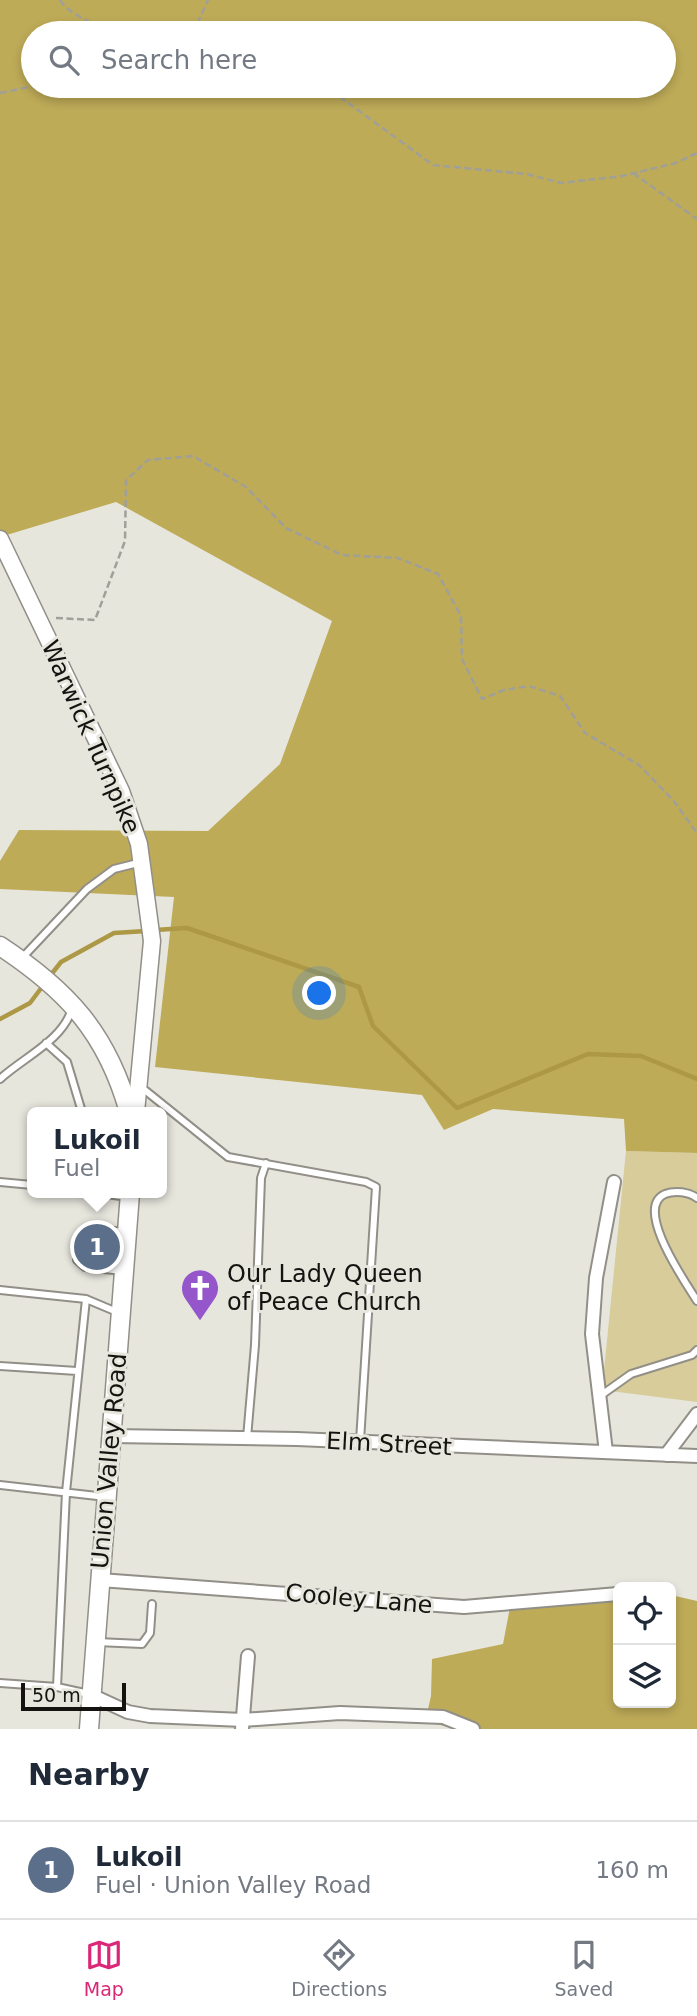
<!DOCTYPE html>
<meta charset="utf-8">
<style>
:root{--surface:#fff;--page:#f2f2f3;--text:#1f2937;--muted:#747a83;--line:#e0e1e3;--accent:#db2777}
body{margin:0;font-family:"DejaVu Sans",sans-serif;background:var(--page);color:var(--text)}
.controls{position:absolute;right:21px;bottom:21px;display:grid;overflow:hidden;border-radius:10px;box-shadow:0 4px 10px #0003}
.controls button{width:63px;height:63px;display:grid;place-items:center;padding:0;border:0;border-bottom:2px solid var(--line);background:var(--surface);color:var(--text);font:35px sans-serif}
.scale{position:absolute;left:21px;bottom:18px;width:105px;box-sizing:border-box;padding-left:7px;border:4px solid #141310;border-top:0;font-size:19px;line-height:24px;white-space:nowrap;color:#141310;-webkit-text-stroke:5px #e7e6dd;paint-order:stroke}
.you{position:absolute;left:320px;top:994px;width:24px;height:24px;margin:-18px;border:5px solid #fff;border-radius:50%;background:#1a73e8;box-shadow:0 0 0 10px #1a73e833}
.badge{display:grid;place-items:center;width:46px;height:46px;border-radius:50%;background:var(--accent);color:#fff;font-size:23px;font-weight:700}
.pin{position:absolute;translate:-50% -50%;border:4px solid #fff;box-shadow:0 2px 7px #0006}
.popup{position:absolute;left:27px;top:1107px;width:140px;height:91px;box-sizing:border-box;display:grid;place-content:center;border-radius:10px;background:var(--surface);filter:drop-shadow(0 2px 5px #0005);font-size:23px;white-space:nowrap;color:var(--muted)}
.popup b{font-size:26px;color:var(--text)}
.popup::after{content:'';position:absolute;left:50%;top:100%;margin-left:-14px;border:14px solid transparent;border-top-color:var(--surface)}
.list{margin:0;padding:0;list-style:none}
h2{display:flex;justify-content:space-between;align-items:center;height:91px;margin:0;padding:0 28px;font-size:30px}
h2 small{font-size:23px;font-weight:400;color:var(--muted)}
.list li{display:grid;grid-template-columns:46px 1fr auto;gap:21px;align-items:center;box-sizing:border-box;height:98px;padding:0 28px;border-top:2px solid var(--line)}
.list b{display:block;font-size:26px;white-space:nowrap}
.list p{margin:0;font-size:23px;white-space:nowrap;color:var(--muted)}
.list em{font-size:23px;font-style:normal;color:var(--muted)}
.icon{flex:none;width:38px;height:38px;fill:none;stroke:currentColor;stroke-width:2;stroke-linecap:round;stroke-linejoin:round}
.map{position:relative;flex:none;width:697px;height:1729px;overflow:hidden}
.search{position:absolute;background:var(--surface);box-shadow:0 4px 10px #0003;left:21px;right:21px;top:21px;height:77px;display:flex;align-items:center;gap:18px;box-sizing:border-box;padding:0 24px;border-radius:38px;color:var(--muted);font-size:26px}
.sheet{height:189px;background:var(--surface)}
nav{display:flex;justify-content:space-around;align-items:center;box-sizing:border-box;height:98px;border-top:2px solid var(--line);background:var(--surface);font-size:19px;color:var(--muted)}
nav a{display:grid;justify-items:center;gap:4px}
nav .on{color:var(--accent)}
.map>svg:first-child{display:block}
.green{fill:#d8cc9a}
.forest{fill:#beab58;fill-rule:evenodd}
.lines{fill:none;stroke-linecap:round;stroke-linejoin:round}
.stream{stroke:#ac9845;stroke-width:4.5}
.service-casing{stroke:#918f87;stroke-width:10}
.minor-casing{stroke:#918f87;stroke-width:16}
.tertiary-casing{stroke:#918f87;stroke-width:19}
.secondary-casing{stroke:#918f87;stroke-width:21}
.path{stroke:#a09f98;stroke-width:2.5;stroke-dasharray:7 3.5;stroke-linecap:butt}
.service{stroke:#fff;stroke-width:6}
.minor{stroke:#fff;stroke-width:12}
.tertiary{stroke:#fff;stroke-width:16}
.secondary{stroke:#fff;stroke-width:18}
.labels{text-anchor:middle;stroke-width:6;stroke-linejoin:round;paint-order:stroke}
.street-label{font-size:24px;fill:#141310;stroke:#e7e6dd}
.poi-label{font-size:24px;fill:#141310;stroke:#e7e6dd;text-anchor:start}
</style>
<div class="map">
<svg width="697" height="1729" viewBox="0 0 697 1729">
<rect width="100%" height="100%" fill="#e7e6dd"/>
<path class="green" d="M626 1151 697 1153V1402L602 1390Z"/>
<path class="forest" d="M0 0H697V1153L626 1151 624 1119 493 1109 444 1130 422 1095 155 1067 174 897 0 889V861L19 830 208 831 280 764 332 621 116 502 0 537ZM33 33H664V86H33Z
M671 1595 697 1601V1729H461L425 1722 431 1696 432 1659 503 1644 511 1602 618 1596V1703H671Z"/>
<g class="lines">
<path class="stream" d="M155 930 187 928 359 987 373 1026 457 1108 588 1054 641 1056 697 1079
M50 976 61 962 114 933 146 931
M0 1019 30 1003 45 983"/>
<defs>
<path id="service" d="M22 958 87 889 114 869 142 862
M46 1043 67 1062 82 1112
M0 1079C24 1057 62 1041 72 1009
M141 1087 228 1157 366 1182 376 1187 360 1441
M0 1182 32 1185
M99 1193 128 1197
M697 1198C689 1192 675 1190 665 1194 633 1208 686 1283 697 1301
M123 1271 85 1267 77 1260 80 1235 91 1229 125 1232
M0 1290 86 1299 117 1312
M0 1366 77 1371
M600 1396 631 1374 692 1355 697 1350
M247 1438 255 1345 261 1178 266 1163
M0 1485 106 1497
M97 1642 142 1644 150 1633 152 1604
M0 1683 57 1687 89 1694
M57 1687 66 1492 86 1299"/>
<path id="minor" d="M112 1436 297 1439 697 1456
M606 1452 592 1334 596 1278 614 1182
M666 1455 697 1414
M100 1580 464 1607 618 1594
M91 1695 128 1712 150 1716 243 1720 340 1713 443 1717 473 1729
M242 1729 248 1656"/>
<path id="tertiary" d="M0 539 121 791 139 844 152 941 136 1112"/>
<path id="secondary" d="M0 946C67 990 107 1033 129 1112
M89 1729 130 1193"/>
</defs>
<use href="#service" class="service-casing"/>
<use href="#minor" class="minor-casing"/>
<use href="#tertiary" class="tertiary-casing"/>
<use href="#secondary" class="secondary-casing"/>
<path class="path" d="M60 0C70 16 91 19 105 33
M193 33 208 0
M299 86 340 97 433 165 527 174 561 183 622 176 676 163 697 153
M0 93 34 86
M633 173 697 219
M56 618 95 620 125 541 126 480 148 460 193 456 246 487 286 528 342 555 398 558 438 574 461 616 462 659 482 699 504 690 529 686 560 696 585 733 639 765 673 800 697 833"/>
<use href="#service" class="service"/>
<use href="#minor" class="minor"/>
<use href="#tertiary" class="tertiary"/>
<use href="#secondary" class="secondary"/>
</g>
<defs>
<symbol id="church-pin" viewBox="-11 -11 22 30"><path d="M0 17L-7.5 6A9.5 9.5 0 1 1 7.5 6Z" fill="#9556cc" stroke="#e7e6dd"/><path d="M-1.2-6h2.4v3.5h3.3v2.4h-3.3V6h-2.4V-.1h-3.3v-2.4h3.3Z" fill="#fff"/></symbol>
</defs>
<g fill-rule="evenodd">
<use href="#church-pin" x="178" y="1266" width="44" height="60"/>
</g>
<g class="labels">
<g class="street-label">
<text transform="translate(91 737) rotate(66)" y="8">Warwick Turnpike</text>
<text transform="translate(389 1444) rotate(3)" y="8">Elm Street</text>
<text transform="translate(109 1461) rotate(-85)" y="8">Union Valley Road</text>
<text transform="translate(359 1599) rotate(5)" y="8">Cooley Lane</text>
</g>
<g class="poi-label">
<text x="227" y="1282">Our Lady Queen<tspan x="227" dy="28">of Peace Church</tspan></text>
</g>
</g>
</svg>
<div class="controls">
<button><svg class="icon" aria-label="locate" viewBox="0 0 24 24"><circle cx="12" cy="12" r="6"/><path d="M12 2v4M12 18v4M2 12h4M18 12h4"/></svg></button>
<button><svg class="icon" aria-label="layers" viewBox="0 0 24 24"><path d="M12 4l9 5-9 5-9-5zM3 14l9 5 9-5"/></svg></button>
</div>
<div class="scale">50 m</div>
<div class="you"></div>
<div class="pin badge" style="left:97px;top:1247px;background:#5c6f8a">1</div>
<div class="popup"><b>Lukoil</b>Fuel</div>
<div class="search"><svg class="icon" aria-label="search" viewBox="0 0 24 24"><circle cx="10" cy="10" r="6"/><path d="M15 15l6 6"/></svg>Search here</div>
</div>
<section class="sheet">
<h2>Nearby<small></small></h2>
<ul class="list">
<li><span class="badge" style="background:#5c6f8a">1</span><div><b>Lukoil</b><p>Fuel · Union Valley Road</p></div><em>160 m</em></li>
</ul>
</section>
<nav>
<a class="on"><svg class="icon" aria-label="map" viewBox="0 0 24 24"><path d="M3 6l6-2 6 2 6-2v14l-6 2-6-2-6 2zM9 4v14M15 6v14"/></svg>Map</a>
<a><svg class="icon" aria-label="directions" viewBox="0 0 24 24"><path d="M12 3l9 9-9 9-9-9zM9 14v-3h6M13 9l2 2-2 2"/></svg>Directions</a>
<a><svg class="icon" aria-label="saved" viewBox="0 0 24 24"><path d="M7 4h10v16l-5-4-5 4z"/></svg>Saved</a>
</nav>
